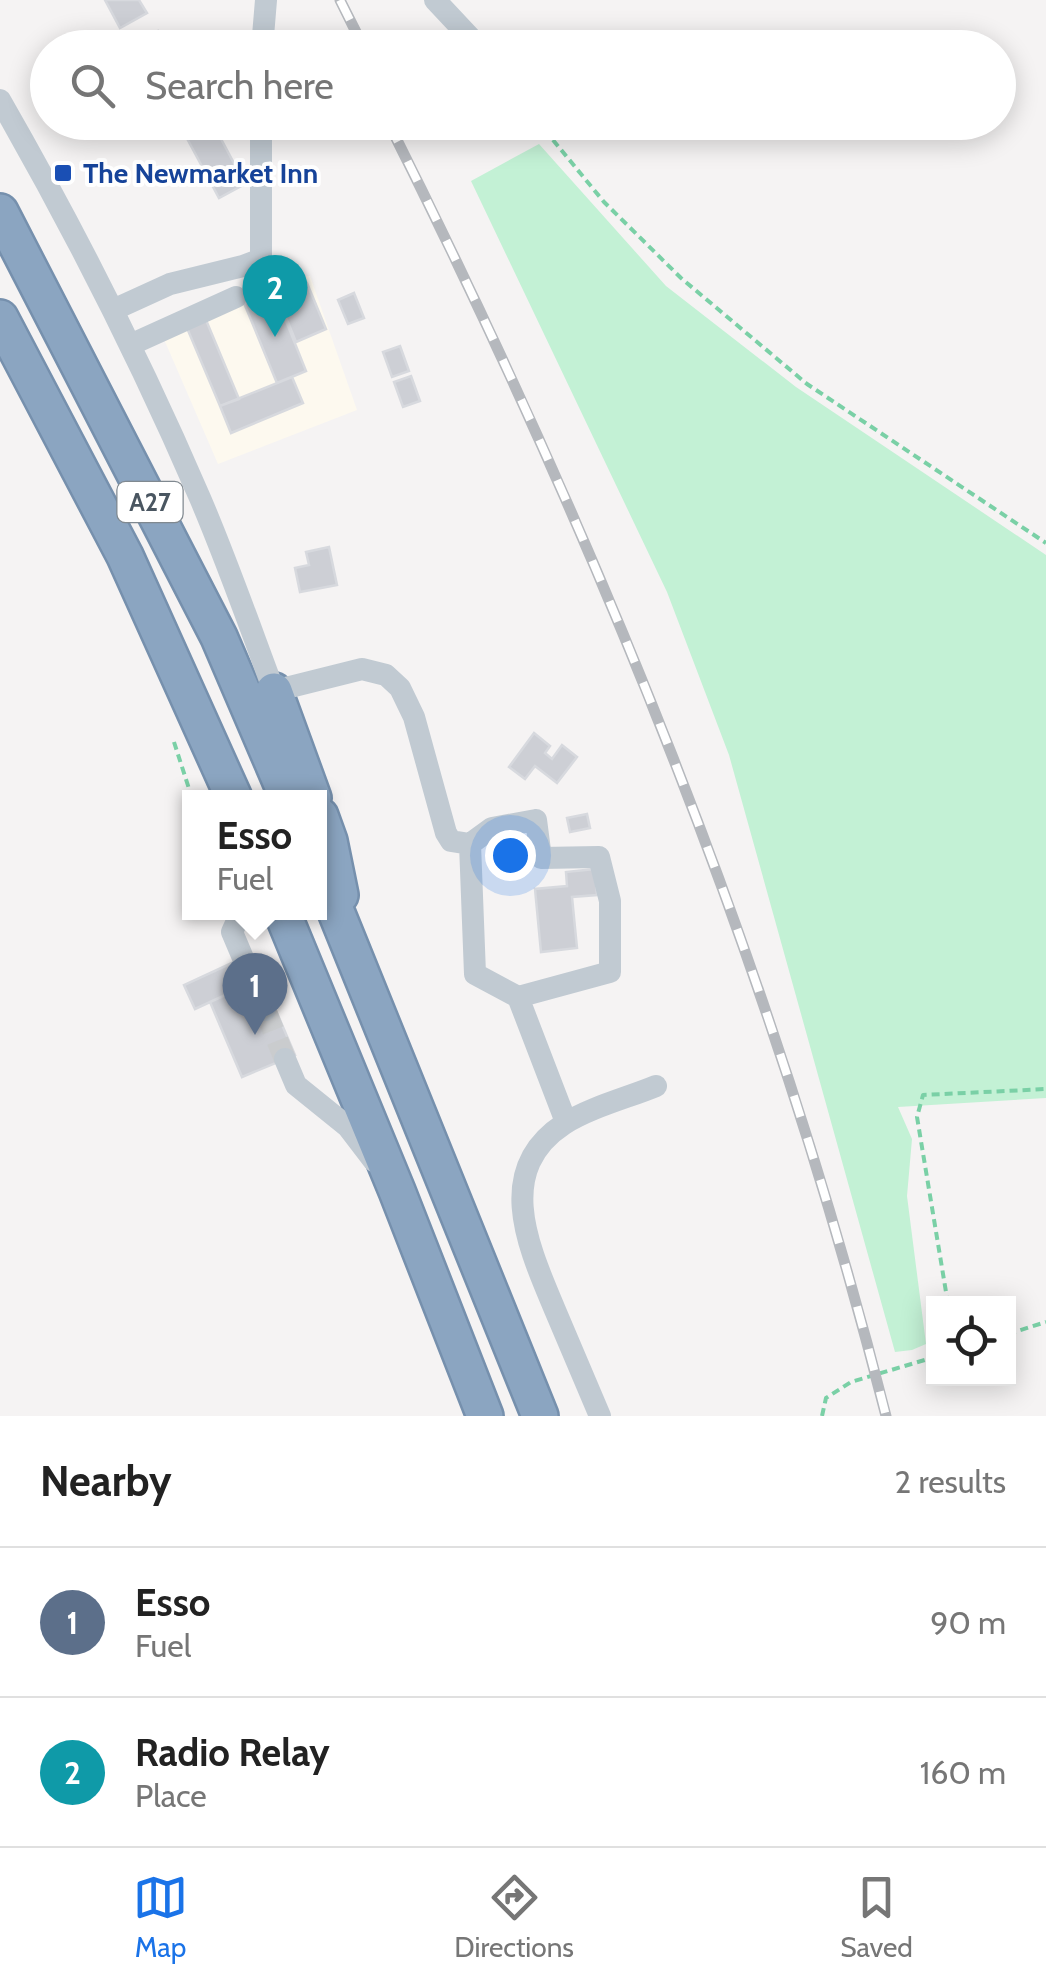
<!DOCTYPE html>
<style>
:root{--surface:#fff;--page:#f2f2f2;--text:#222;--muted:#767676;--line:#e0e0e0;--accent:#1a73e8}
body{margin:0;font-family:Cabin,sans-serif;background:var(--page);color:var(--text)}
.controls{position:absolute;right:30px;bottom:30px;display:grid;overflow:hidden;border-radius:0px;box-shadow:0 5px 25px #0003}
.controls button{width:90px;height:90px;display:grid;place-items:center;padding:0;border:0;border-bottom:2px solid var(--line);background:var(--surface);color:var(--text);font:50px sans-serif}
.you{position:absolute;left:510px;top:855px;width:35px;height:35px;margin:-25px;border:8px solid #fff;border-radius:50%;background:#1a73e8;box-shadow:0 0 0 15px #1a73e833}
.badge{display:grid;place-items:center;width:65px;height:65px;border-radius:50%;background:var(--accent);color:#fff;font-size:32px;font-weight:700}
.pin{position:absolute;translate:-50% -82px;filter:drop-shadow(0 2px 5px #0008)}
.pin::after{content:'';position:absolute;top:52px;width:35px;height:30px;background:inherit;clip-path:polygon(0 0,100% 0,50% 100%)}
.popup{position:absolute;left:182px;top:790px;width:145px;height:130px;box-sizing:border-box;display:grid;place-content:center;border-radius:0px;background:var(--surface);filter:drop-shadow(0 2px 8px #0005);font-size:32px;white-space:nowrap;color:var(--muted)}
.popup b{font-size:38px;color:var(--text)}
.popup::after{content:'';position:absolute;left:50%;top:100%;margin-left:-20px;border:20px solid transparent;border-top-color:var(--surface)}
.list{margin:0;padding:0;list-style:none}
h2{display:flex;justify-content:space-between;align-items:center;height:130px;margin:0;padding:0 40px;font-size:42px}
h2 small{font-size:32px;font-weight:400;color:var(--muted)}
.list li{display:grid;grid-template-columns:65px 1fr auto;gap:30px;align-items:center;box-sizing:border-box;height:150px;padding:0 40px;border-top:2px solid var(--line)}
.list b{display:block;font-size:38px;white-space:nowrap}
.list p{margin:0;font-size:32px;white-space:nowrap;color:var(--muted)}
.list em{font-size:32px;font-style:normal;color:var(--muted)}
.icon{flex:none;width:55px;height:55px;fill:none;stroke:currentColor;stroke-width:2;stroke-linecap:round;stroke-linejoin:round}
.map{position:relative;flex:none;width:1046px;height:1416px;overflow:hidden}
.search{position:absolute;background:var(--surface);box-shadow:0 5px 25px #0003;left:30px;right:30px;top:30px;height:110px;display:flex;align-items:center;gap:25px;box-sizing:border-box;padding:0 35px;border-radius:55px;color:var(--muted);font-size:38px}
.sheet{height:430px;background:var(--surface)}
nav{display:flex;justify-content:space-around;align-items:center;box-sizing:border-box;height:140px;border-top:2px solid var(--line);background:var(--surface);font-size:28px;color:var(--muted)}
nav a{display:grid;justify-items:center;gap:5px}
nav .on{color:var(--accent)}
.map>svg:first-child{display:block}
.commercial{fill:#fdf9ef}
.green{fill:#c3f1d5}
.building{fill:#cdcfd5;stroke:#d7d9de;stroke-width:2.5}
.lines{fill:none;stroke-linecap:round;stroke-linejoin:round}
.minor-tunnel{stroke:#caccce;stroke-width:22;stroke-dasharray:22 11;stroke-linecap:butt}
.highway-casing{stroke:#7690ad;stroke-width:40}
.path{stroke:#7ad0a6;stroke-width:4;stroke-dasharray:8 5;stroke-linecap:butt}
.minor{stroke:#c1cad2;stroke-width:22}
.highway{stroke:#8ba5c1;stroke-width:35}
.rail-casing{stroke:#b5b8bd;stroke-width:11}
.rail{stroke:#fff;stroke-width:8;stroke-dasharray:22;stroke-linecap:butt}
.transit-dot{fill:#1a4fb4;stroke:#fff;stroke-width:4}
.labels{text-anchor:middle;stroke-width:8;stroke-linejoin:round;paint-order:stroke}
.shield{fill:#fff;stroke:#808990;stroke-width:2.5}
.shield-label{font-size:25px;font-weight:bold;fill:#4a5661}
.transit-label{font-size:28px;font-weight:bold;fill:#164399;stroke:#fff;text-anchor:start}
</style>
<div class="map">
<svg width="1046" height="1416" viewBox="0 0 1046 1416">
<rect width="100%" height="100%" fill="#f5f3f3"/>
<path class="commercial" d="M310 276 357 410 218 464 157 323 263 279Z"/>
<path class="green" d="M539 144 666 286 796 387 1046 555V1098L898 1107 912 1139 907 1196 926 1344 912 1350 895 1352 729 755 667 592 471 181Z"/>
<path class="building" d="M105 0H139L147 13 120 28Z
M158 31 167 48H132L131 45Z
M198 122H212L245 184 219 198 183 131Z
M307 283 326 329 296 342 277 295Z
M274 291 306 371 277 383 244 303Z
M354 293 364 318 348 324 338 300Z
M206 320 239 399 220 406 187 328Z
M400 346 409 371 392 377 383 352Z
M411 376 420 401 403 407 394 382Z
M292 377 303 403 231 433 220 406Z
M329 547 337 585 300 592 295 568 309 565 306 552Z
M534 733 550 746 545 753 552 759 562 745 577 757 557 783 535 766 525 779 509 767Z
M587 814 590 828 570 832 567 818Z
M595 869 597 895 572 897 577 948 541 952 535 889 567 886 566 872Z
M234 962 245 986 195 1009 184 985Z
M241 988 253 1015 274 1006 295 1055 242 1077 210 1002Z"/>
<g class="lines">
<path class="minor-tunnel" d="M265 1010 285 1059"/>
<defs>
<path id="highway" d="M0 212 219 637 288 798
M0 318 125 556 234 798
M274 691 313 798
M320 816 329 841 340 895
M320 872 540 1416
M282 912 397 1191 485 1416"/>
</defs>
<use href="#highway" class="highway-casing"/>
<path class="path" d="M553 140 604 202 681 278 807 384 1046 543
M174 742 192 798
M948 1304 917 1117 923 1095 1046 1089
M1008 1334 1046 1322
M822 1416 826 1398 851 1382 928 1359 934 1350"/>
<path class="minor" d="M435 0 480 48
M262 48 266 0
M0 100C74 229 141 361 200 498 227 561 250 627 274 691L362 669 386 675 400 688 414 717 446 833 451 841 470 844
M539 122 540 124
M113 310 170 284 243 266 261 259V122
M130 345 236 297
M241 912 232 932 265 1010
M518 997 610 972V901L599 857 541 858 536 820 492 828 470 844 475 974 518 997 566 1122
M285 1059 296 1085 348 1127 374 1161
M600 1416C585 1381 570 1345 555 1310 530 1250 492 1171 564 1124 591 1107 627 1098 656 1086"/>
<use href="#highway" class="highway"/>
<defs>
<path id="rail" d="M340 0 364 48
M388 122C595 535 773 968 886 1416"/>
</defs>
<use href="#rail" class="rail-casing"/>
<use href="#rail" class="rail"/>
</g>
<rect class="transit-dot" x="53" y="163" width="20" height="20" rx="5"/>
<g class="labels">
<rect class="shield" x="117.5" y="482" width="65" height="40" rx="8"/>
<g class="shield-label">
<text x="150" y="511">A27</text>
</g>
<g class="transit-label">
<text x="83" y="183">The Newmarket Inn</text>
</g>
</g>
</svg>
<div class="controls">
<button><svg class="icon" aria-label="locate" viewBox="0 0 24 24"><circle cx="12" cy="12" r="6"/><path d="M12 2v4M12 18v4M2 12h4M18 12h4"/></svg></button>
</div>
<div class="you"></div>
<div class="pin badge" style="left:255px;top:1035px;background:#5c6f8a">1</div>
<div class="popup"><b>Esso</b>Fuel</div>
<div class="pin badge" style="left:275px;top:337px;background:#0f9aa8">2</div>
<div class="search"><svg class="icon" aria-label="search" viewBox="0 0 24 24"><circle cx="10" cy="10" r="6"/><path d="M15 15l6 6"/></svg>Search here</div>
</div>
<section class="sheet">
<h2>Nearby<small>2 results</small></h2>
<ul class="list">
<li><span class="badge" style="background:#5c6f8a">1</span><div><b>Esso</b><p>Fuel</p></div><em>90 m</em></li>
<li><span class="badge" style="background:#0f9aa8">2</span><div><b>Radio Relay</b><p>Place</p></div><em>160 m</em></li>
</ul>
</section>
<nav>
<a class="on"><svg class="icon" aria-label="map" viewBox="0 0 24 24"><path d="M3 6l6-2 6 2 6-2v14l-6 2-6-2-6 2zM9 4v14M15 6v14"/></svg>Map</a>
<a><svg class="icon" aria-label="directions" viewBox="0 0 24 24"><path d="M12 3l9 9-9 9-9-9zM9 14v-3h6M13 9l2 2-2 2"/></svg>Directions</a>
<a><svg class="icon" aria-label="saved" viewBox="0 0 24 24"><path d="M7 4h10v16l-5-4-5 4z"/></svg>Saved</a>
</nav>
